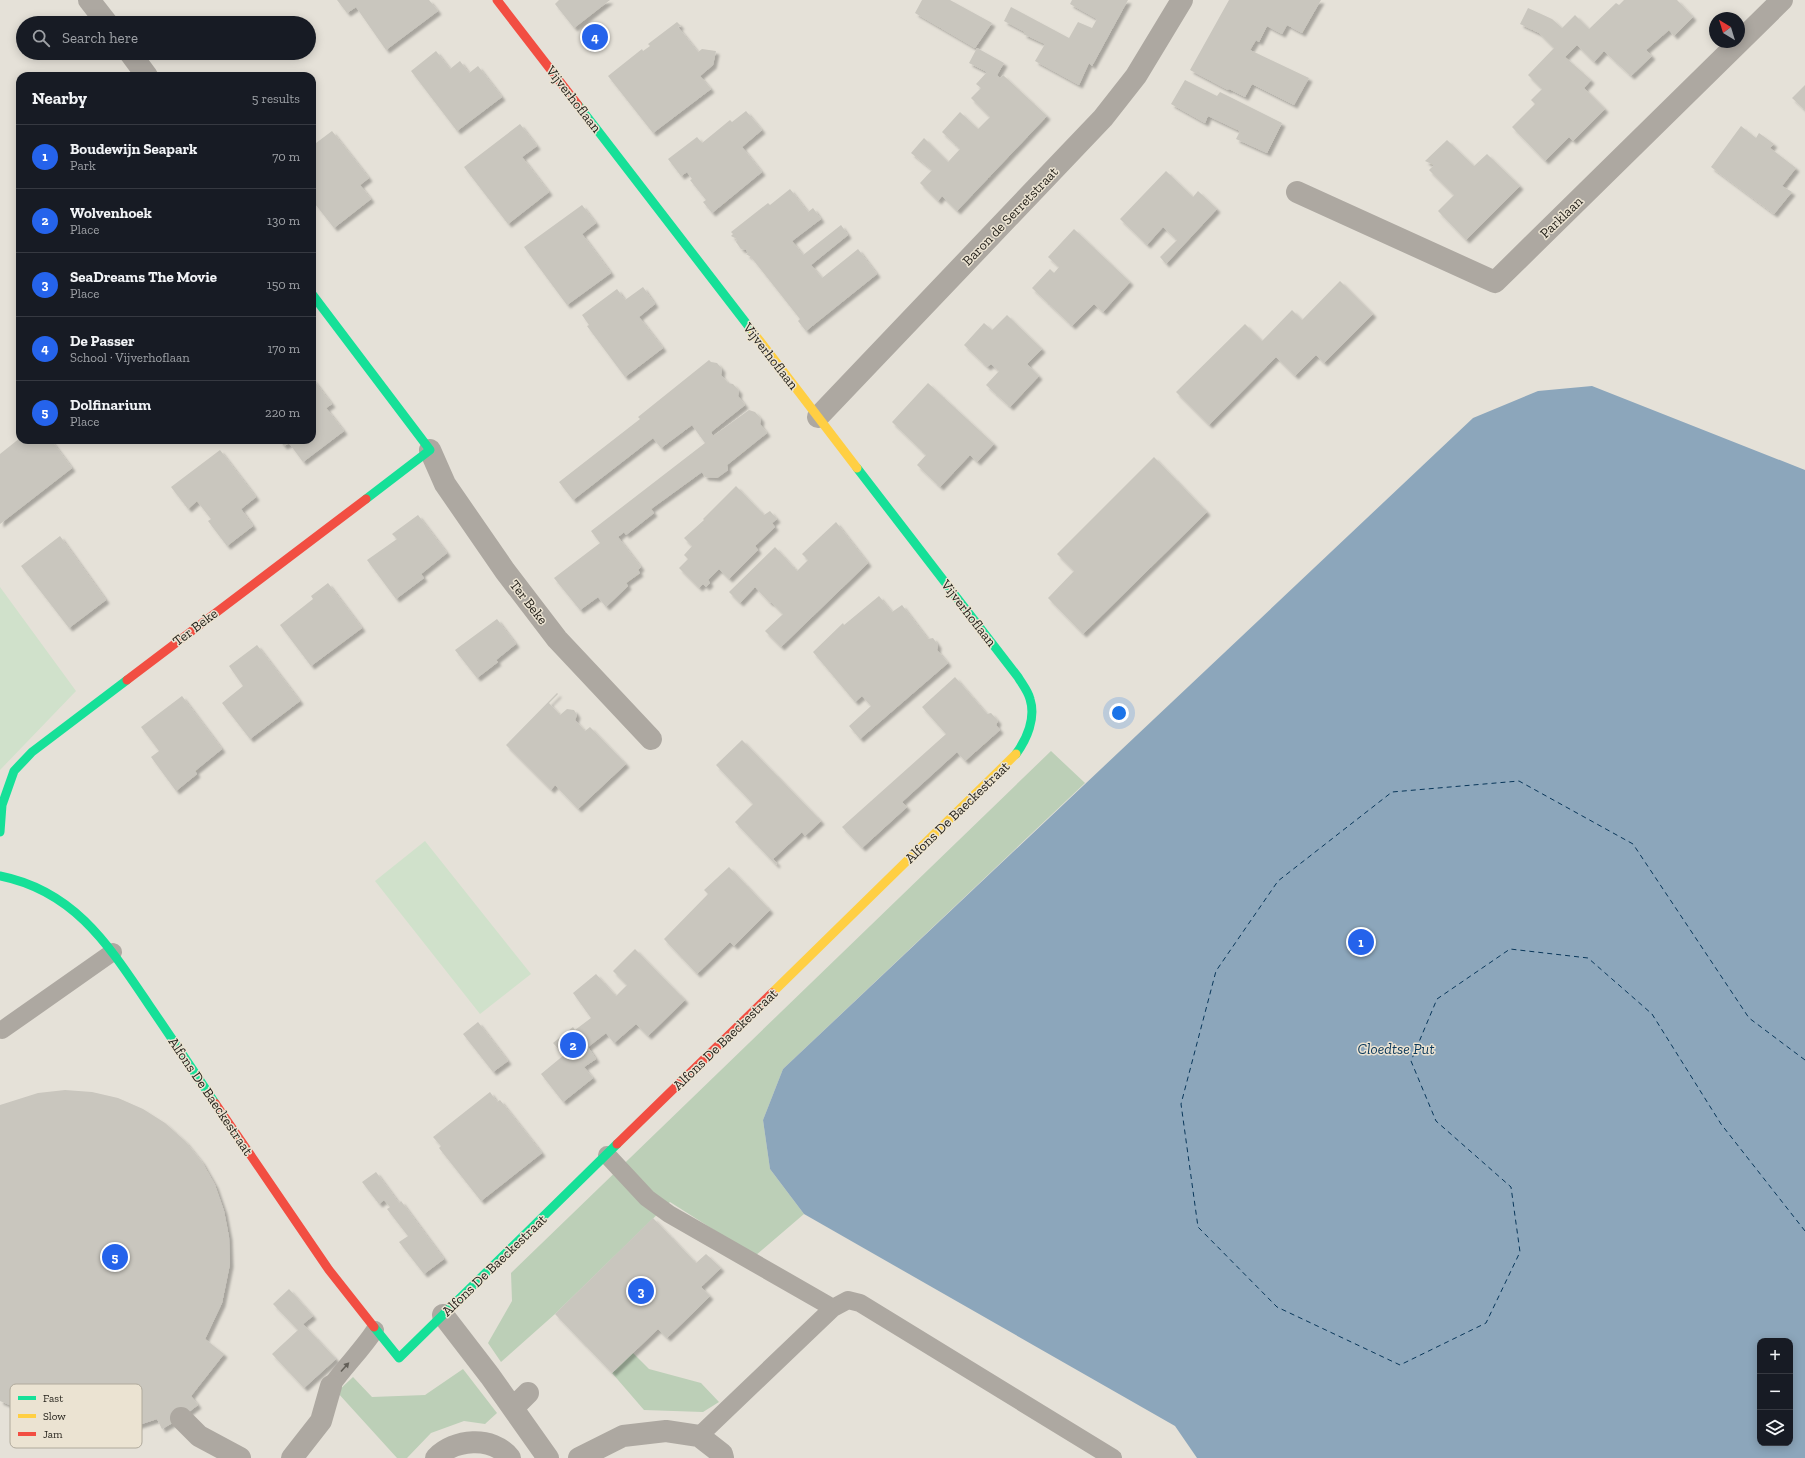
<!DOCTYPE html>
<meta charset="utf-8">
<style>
:root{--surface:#171b24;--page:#242831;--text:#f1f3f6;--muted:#9ea1a6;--line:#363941;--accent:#2563eb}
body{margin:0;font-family:"Zilla Slab",serif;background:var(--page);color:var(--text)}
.controls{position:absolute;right:12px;bottom:12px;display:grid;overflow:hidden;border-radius:8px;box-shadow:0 2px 10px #0003}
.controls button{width:36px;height:36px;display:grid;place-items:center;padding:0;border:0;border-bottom:1px solid var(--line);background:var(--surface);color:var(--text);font:20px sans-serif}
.compass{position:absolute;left:1709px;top:12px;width:36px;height:36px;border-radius:50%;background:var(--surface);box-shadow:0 2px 10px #0003;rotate:322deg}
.you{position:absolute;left:1119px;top:713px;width:14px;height:14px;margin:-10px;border:3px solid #fff;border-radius:50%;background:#1a73e8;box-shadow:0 0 0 6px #1a73e833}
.badge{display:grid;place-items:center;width:26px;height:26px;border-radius:50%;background:var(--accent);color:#fff;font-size:13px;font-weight:700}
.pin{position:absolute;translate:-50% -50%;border:2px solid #fff;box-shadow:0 1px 4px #0006}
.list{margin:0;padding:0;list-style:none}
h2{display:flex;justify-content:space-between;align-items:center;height:52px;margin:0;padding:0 16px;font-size:17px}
h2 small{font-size:13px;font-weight:400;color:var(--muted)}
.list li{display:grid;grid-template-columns:26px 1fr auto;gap:12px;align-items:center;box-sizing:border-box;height:64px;padding:0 16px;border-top:1px solid var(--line)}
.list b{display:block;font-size:15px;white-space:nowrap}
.list p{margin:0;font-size:13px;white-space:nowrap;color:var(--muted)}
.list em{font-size:13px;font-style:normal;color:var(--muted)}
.icon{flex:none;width:22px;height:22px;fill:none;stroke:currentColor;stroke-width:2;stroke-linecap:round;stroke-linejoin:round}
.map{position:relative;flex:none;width:1805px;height:1458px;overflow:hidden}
.search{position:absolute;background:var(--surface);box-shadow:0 2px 10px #0003;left:16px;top:16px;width:300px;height:44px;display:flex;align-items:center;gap:10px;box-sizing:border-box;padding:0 14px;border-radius:22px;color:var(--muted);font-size:15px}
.panel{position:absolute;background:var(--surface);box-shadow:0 2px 10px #0003;left:16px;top:72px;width:300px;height:372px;border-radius:12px}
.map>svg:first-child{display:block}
.green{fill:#d0e1cb}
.forest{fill:#bccfb7}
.water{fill:#8ca6bb;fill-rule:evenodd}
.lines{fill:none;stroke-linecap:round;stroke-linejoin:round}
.ferry{stroke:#09375a;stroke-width:1;stroke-dasharray:5 4;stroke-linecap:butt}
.building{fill:#c9c6be;filter:url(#shadow)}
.lane{stroke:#ada8a1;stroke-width:18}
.street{stroke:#ada8a1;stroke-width:22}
.fast{stroke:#16e098;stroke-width:9}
.slow{stroke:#ffcf43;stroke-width:9}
.jam{stroke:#f24e42;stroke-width:9}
.oneway{fill:#635f58}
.labels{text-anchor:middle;stroke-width:3;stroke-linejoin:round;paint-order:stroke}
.street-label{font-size:14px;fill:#27241d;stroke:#ebe3d2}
.water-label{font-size:15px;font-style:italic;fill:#09375a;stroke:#ebe3d2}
.key{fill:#ebe3d2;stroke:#b0aa9c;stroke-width:1}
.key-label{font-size:11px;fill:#27241d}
</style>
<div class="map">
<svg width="1805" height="1458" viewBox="0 0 1805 1458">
<defs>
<filter id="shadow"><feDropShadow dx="3.5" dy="3.5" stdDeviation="1" flood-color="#0004"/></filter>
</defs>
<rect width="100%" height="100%" fill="#e5e1d8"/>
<path class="green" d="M0 587 76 691 0 770Z
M425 841 531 974 480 1014 375 881Z"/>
<path class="forest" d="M1051 751 1085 783 783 1069 763 1120 770 1169 804 1214 755 1256 670 1202 555 1314 501 1362 488 1343 512 1301 511 1273Z
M633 1353 649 1369 701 1383 719 1402 703 1412 644 1410 612 1373Z
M463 1369 497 1413 485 1424 464 1421 431 1433 407 1458H397L337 1392 353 1377 372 1397 425 1395Z"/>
<path class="water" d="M1592 386 1805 470V1458H1197L1175 1426 804 1214 770 1169 763 1120 783 1069 1473 418 1538 391ZM1760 1341H1790V1443H1760Z"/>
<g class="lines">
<path class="ferry" d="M1805 1060 1749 1018 1633 844 1519 781 1392 792 1278 881 1216 971 1181 1104 1198 1227 1277 1307 1400 1365 1486 1323 1520 1252 1511 1187 1436 1121 1411 1061 1437 999 1510 949 1588 958 1652 1014 1721 1124 1805 1231"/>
</g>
<path class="building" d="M337 0H429L438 11 386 50 356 7 347 13Z
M559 0H610L574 28 555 4Z
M922 0H950L992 23 975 48 915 13Z
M1072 0H1128L1092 66 1089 63 1079 85 1035 61 1045 44 1023 34 1025 32 1004 21 1011 7 1069 38 1078 22 1092 28 1097 19 1070 4Z
M1229 0H1321L1302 33 1287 25 1282 34 1267 26 1259 42 1256 40 1250 50 1309 78 1294 105 1252 84 1245 97 1229 89 1228 90 1190 70Z
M1624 0H1677L1693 17 1674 36 1669 30 1646 50 1652 56 1631 76 1604 51 1594 62 1577 45 1565 57 1591 80 1584 88 1605 109 1573 141 1569 137 1545 161 1512 127 1535 104 1531 100 1542 89 1528 75 1554 48 1539 33 1520 24 1528 8 1552 19 1562 28 1575 15 1589 29 1616 3 1619 5Z
M677 22 681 26 678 27 698 52 702 49 716 51 713 65 700 76 711 89 653 133 608 76 642 49 643 51 650 46 648 44Z
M977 48 1004 63 997 75 1000 78 1003 75 1047 116 957 211 942 196 938 201 920 183 932 170 911 153 924 138 948 162 960 149 942 132 960 112 978 129 990 117 971 98 981 88 976 84 987 72 969 63Z
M436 51 450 69 460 61 469 73 478 66 502 97 457 131 411 71Z
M1185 80 1217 96 1220 92 1282 123 1267 153 1236 139 1240 131 1208 116 1205 123 1171 104Z
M1805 85V110L1792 98Z
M746 111 762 130 742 147 762 172 712 213 703 202 706 200 690 180 692 179 687 172 681 176 668 159 697 137 702 143 730 120 732 122Z
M520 124 537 146 522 157 549 192 508 224 464 167Z
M1741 126 1756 138 1759 133 1774 144 1770 148 1796 168 1782 186 1792 192 1774 214 1711 167Z
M332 131 369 178 360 185 371 199 334 228 312 200V146Z
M1447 140 1474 166 1487 154 1520 186 1466 240 1438 211 1454 195 1429 170 1434 165 1425 161Z
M1166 171 1193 197 1198 191 1217 209 1166 264 1160 257 1177 240 1163 227 1147 245 1120 219Z
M790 189 808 212 813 208 821 219 792 241 803 255 841 225 848 235 811 265 822 278 858 249 877 274 806 331 798 321 800 319 751 257 746 254 748 253 746 250 741 249 736 242 737 239 731 236 733 234 731 232 768 203 770 205Z
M582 205 596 223 582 234 611 273 567 305 524 247Z
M1074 229 1130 282 1103 312 1094 304 1072 326 1032 288 1050 269 1054 273 1059 267 1048 257Z
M1340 281 1373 314 1324 363 1316 355 1295 376 1276 357 1209 425 1176 392 1245 324 1262 341 1292 310 1302 320Z
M643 287 655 304 639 317 663 348 625 377 587 326 589 325 582 315 617 289 625 300Z
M1007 315 1042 349 1027 364 1039 376 1010 407 986 385 999 371 991 364 987 367 964 345 984 323 992 330Z
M709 360 711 362 717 363 722 369 721 375 728 383 733 384 739 391 738 396 745 405 711 432 713 436 749 410 755 412 761 419 760 424 767 433 727 465 728 470 717 478 705 477 702 472 651 509 654 513 626 535 624 532 618 537 641 567 638 570 640 573 626 583 628 586 606 607 598 597 580 610 554 578 600 543 591 531 705 443 692 425 661 448 653 438 573 500 559 482 640 419 638 417Z
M312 378 332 404 326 408 344 431 303 462 289 443 284 446 279 440H312Z
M928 383 994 444 977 462 970 455 940 487 917 465 926 455 892 422Z
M20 438V440H51L72 468 0 524V454Z
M220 450 256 497 241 509 253 526 227 546 208 521 211 519 197 501 188 509 171 487Z
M1154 457 1207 512 1083 634 1048 598 1074 571 1057 554Z
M736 486 764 515 770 511 777 519 772 523 775 527 755 546 758 550 729 579 719 569 708 580 710 583 706 587 703 584 699 588 679 568 688 559 684 555 692 546 684 538 704 520 703 519Z
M418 515 447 553 421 574 424 578 396 599 367 560 397 539 392 534Z
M836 522 868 563 781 647 765 631 783 614 771 602 770 603 755 587 740 603 729 592 775 547 797 571 808 560 802 554Z
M60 536 106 600 69 628 21 566Z
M328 583 362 628 311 666 280 625 313 599 311 596Z
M879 596 892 612 902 605 928 639 933 638 938 645 937 650 948 663 860 739 849 726 871 706 862 696 855 702 813 652 843 623 844 625Z
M497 619 516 644 496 660 498 662 477 678 455 650Z
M257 645 300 701 250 739 222 703 243 686 229 666Z
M955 677 987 714 991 713 998 721 996 725 1000 730 965 761 957 752 902 802 907 807 862 848 842 827 946 734 922 707Z
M557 693 558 694 549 703 560 715 567 709 574 710 577 715 575 720 585 731 590 727 626 764 578 809 555 785 551 790 506 745Z
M182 696 222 749 195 771 197 774 176 791 151 757 159 751 141 727Z
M742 740 821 821 805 836 802 832 773 859 777 863 776 865 735 822 753 804 716 765Z
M729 867 770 910 734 946 730 942 697 974 664 939 708 894 704 890Z
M635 949 685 1000 648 1036 636 1024 614 1043 606 1033 588 1047 596 1059 584 1067 593 1078 563 1102 541 1074 564 1055 553 1043 573 1027 575 1030 591 1018 573 993 596 974 616 996 627 985 613 971Z
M478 1022 508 1061 493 1072 463 1034Z
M65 1090 92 1092 118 1098 143 1109 165 1123 185 1141 202 1162 215 1185 224 1211 229 1237 230 1264 222 1303 205 1339 224 1354 191 1396 198 1405 181 1418 162 1429 157 1419 105 1436 98 1412 70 1415 44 1414 17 1408 0 1401V1105L38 1093Z
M490 1092 497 1102 500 1100 542 1153 481 1201 439 1148 441 1146 433 1137Z
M376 1172 399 1203 401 1201 444 1259 424 1274 399 1242 408 1236 387 1209 390 1207 384 1200 379 1204 362 1182Z
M653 1218 696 1263 706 1254 721 1268 701 1287 710 1296 696 1310 667 1338 658 1329 612 1373 555 1314Z
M289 1289 313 1316 303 1324 336 1359 304 1388 272 1354 298 1330 273 1304Z"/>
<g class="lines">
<path class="lane" d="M2 1030 113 952
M607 1155 647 1198 669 1214 833 1308
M331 1386C345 1366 362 1350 375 1330
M699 1436 833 1308 848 1300 860 1303 1113 1458"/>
<path class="street" d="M89 0 107 23
M130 53 147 76
M1297 192 1495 282 1782 0
M818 417 1103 118 1136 76 1182 0
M430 450 445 484 505 571 557 639 651 739
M443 1315 490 1376 548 1458
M513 1408 528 1393
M181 1418 199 1436 240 1458
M292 1458 321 1421 331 1386
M436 1458C454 1439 492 1435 510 1458
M579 1458 623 1436 666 1431 699 1436 722 1454 723 1458"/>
<path class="fast" d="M578 105 753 332
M312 294 430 450 366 499
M857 468 1018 677C1022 684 1028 691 1030 699 1036 718 1027 739 1016 754
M0 832 2 805 14 771 32 752 127 680
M0 876C75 891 109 946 149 1005 171 1037 193 1070 215 1103
M374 1327 399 1358 617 1144"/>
<path class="slow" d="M753 332 857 468
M772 993 1016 754"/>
<path class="jam" d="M497 0 578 105
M127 680 366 499
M215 1103 329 1270 374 1327
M617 1144 772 993"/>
</g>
<defs><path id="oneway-solid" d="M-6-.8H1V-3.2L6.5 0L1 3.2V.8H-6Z"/></defs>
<use class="oneway" href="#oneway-solid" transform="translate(345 1367) rotate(-48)"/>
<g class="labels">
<g class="street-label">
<text transform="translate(574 99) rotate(52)" y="5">Vijverhoflaan</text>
<text transform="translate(1010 216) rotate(-46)" y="5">Baron de Serretstraat</text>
<text transform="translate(1561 217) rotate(-44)" y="5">Parklaan</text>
<text transform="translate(771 356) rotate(52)" y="5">Vijverhoflaan</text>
<text transform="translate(529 602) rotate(52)" y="5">Ter Beke</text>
<text transform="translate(969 613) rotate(52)" y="5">Vijverhoflaan</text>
<text transform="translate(195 627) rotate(-37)" y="5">Ter Beke</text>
<text transform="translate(957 812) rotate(-44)" y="5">Alfons De Baeckestraat</text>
<text transform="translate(725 1039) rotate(-44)" y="5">Alfons De Baeckestraat</text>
<text transform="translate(211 1096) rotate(56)" y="5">Alfons De Baeckestraat</text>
<text transform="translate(494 1265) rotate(-44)" y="5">Alfons De Baeckestraat</text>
</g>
<g class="water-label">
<text x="1396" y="1054">Cloedtse Put</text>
</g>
</g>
<rect x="10" y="1384" width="132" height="64" rx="6" class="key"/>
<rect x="18" y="1396" width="18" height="4" fill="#16e098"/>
<rect x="18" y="1414" width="18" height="4" fill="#ffcf43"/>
<rect x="18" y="1432" width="18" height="4" fill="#f24e42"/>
<g class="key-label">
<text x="43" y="1402">Fast</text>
<text x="43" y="1420">Slow</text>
<text x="43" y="1438">Jam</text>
</g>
</svg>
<div class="controls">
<button>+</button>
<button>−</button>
<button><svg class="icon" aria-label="layers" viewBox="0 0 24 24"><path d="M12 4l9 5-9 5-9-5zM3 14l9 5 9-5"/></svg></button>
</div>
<svg class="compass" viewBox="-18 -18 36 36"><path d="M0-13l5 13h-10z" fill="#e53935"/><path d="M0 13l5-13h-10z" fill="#9ea1a6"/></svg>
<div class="you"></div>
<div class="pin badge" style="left:1361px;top:942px">1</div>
<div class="pin badge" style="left:573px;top:1045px">2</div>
<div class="pin badge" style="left:641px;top:1291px">3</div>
<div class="pin badge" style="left:595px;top:37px">4</div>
<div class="pin badge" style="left:115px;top:1257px">5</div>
<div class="search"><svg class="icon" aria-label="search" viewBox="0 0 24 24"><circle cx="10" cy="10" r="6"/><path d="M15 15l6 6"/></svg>Search here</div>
<section class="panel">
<h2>Nearby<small>5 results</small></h2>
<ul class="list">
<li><span class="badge">1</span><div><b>Boudewijn Seapark</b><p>Park</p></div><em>70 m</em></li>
<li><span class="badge">2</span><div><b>Wolvenhoek</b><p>Place</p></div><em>130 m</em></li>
<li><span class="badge">3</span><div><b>SeaDreams The Movie</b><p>Place</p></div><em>150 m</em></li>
<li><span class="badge">4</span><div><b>De Passer</b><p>School · Vijverhoflaan</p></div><em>170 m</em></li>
<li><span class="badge">5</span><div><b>Dolfinarium</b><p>Place</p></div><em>220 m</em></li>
</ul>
</section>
</div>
